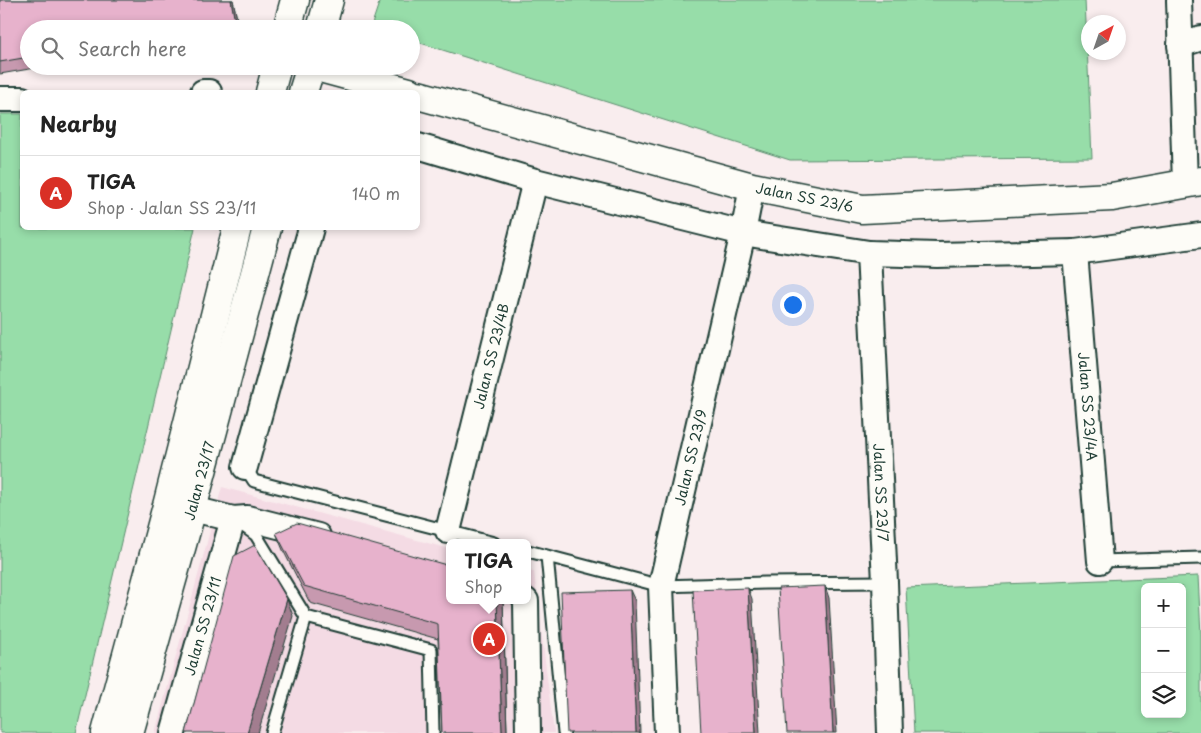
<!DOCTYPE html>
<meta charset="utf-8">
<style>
:root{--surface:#fff;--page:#f2f2f2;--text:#222;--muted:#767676;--line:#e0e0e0;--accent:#d93025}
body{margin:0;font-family:"Playpen Sans",sans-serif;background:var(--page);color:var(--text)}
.controls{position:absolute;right:15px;bottom:15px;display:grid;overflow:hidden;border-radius:8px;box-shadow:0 2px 8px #0003}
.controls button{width:45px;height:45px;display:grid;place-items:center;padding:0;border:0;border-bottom:1px solid var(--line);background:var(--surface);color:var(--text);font:25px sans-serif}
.compass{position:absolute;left:1081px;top:15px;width:45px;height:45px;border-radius:50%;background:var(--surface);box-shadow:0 2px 8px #0003;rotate:40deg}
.you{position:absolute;left:792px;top:304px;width:18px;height:18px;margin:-12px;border:4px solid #fff;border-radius:50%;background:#1a73e8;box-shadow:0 0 0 8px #1a73e833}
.badge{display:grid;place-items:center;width:32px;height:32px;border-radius:50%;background:var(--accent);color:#fff;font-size:16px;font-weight:700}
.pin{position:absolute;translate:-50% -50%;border:2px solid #fff;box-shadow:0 1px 5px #0006}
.popup{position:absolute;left:446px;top:539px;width:85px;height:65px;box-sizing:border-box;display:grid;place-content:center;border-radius:8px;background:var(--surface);filter:drop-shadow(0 1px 4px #0005);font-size:16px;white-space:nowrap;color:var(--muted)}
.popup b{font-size:19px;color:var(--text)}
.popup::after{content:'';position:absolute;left:50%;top:100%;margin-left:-10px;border:10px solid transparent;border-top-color:var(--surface)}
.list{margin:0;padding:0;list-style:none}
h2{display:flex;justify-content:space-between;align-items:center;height:65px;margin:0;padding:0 20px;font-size:21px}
h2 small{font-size:16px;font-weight:400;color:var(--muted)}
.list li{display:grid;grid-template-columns:32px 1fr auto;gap:15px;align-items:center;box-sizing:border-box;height:75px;padding:0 20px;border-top:1px solid var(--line)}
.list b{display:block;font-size:19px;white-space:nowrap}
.list p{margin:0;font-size:16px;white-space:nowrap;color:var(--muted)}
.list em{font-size:16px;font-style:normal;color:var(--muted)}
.icon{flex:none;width:28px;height:28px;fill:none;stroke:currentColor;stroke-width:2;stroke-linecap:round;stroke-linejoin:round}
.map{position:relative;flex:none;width:1201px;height:733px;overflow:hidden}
.search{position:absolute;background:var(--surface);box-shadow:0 2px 8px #0003;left:20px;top:20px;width:400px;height:55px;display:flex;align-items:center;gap:12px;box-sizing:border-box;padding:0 18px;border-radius:28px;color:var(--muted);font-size:19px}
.panel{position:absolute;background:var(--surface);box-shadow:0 2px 8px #0003;left:20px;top:90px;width:400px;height:140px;border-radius:8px}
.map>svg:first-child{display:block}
.built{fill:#f4dbe4}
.green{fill:#97dda9;stroke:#5b8d6e;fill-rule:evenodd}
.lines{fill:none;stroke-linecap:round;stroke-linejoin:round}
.service-casing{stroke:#1f3d34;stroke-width:15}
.minor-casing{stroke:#1f3d34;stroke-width:28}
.tertiary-casing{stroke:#1f3d34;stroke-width:31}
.service{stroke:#fdfcf7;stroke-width:11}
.minor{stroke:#fdfcf7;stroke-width:24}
.tertiary{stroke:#fdfcf7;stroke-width:28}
.wall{fill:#c799af;stroke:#1f3d34}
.shaded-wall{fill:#a27d8f;stroke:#1f3d34}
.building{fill:#e7b2cc;stroke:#1f3d34}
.labels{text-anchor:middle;stroke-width:4;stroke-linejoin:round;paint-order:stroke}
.street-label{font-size:14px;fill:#1f3d34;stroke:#fdfcf7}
</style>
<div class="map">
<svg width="1201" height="733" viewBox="0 0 1201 733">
<rect width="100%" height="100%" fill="#f9edee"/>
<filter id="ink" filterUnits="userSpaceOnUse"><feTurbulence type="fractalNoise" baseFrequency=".02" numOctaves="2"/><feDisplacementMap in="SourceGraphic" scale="10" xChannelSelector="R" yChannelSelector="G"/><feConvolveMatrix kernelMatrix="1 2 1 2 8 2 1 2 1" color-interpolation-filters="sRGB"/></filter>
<g filter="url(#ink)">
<path class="built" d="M222 487 450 549V600H528V571L534 572 554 733H155Z"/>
<path class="green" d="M380 0H1085L1092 158 790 160 411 40V29H377L371 27Z
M0 114H22V228H195L76 733H0Z
M1198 576 1201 635V733H914L906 588ZM1145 587H1182V714H1145Z"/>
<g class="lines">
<defs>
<path id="service" d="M245 467 254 481 494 543
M238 522 256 535 306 617 431 650 433 733
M528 551 661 586 765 583 885 582
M547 556 564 733
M1100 561 1201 558
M272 733 306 617"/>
<g id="minor">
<path d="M1179 0 1185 184"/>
<path d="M1180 45 1201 38"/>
<path d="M203 92H209"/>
<path d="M0 99H22"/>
<path d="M418 146 535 181 743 233 869 253 937 255 1075 252 1201 235"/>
<path id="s1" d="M1075 252 1100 561"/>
<path id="s2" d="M869 253 885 582 890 733"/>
<path d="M245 467 311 228"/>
<path d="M173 504 233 519 247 518 318 536"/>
<path id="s3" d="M448 531 535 181"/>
<path d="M525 600 526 601 528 733"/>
<path id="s4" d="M173 733 233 519"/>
<path id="s5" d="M667 733 661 586 743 233 752 187"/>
</g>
<g id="tertiary">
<path d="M287 29 295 0"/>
<path d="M321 29 329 0"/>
<path d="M313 66 409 92"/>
<path d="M270 92 277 66"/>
<path d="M303 92 311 66"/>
<path id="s6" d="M418 95 752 187 862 209 1112 197 1201 181"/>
<path d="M106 733 168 502 237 228"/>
<path id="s7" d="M129 733 192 509 267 228"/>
</g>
</defs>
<use href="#service" class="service-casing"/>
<use href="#minor" class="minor-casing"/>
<use href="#tertiary" class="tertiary-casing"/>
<use href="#service" class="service"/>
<use href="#minor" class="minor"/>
<use href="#tertiary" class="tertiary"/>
</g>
<path class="wall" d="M0 0H233L239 29H29V66H47L0 74Z
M276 533 503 600 507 733H442L438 639 310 603 283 550Z"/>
<path class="shaded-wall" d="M231 0H233L239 29H238L235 22Z
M825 586 829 598 837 733H833Z
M748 588 752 599 760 733H756Z
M630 590 635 601 640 733H636Z
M287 599 293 616 258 733H247Z
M497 600H503L507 733H502Z"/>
<path class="building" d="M0 0H231L235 22 193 29H29V57L0 62Z
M297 523 450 566V600H497L502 733H442L438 624 304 586 276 533Z
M255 545 287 599 247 733H186L234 556Z
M825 586 833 733H787L778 588Z
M748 588 756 733H701L693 590Z
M630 590 636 733H567L561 592Z"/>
</g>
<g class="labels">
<g class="street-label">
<text dy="5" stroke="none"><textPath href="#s6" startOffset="400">Jalan SS 23/6</textPath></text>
<text dy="5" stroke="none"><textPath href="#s3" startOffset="180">Jalan SS 23/4B</textPath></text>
<text dy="5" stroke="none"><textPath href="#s1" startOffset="155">Jalan SS 23/4A</textPath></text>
<text dy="5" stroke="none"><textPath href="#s5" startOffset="279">Jalan SS 23/9</textPath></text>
<text dy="5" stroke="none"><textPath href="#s7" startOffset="262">Jalan 23/17</textPath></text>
<text dy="5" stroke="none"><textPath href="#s2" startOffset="240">Jalan SS 23/7</textPath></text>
<text dy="5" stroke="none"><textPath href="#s4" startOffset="111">Jalan SS 23/11</textPath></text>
</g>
</g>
</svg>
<div class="controls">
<button>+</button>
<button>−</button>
<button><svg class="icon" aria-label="layers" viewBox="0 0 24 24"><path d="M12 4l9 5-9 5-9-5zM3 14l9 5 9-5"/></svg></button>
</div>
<svg class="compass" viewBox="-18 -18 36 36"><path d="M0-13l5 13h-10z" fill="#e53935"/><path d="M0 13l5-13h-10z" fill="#767676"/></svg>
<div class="you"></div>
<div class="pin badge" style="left:489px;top:639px">A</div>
<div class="popup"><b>TIGA</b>Shop</div>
<div class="search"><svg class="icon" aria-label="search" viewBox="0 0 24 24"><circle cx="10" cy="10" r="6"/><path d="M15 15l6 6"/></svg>Search here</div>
<section class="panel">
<h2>Nearby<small></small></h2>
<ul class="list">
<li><span class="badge">A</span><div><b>TIGA</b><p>Shop · Jalan SS 23/11</p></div><em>140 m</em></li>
</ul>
</section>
</div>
